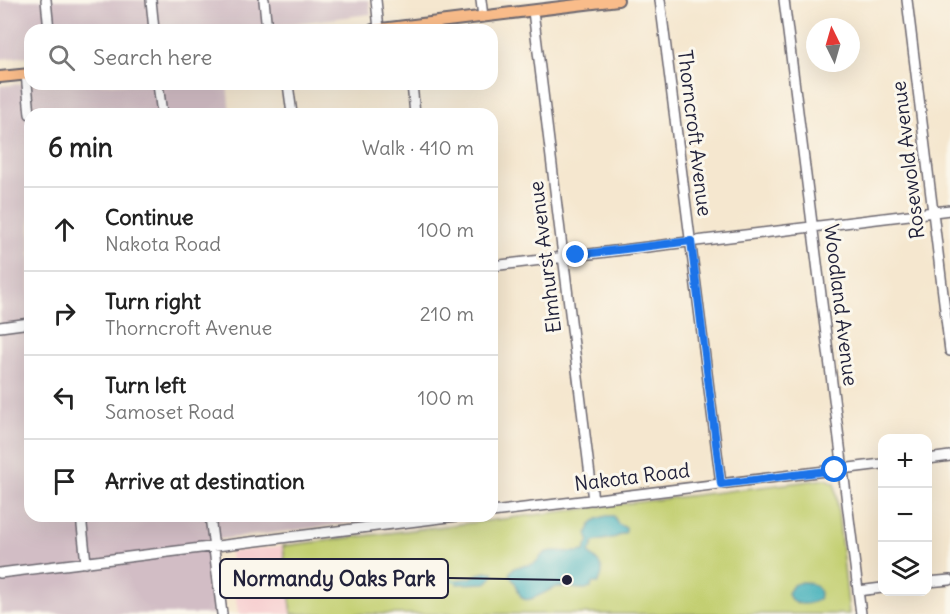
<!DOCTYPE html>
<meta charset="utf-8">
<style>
:root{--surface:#fff;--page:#f2f2f2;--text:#222;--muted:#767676;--line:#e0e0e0}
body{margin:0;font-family:Delius,sans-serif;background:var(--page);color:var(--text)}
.controls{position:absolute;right:18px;bottom:18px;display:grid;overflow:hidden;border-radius:12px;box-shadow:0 6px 24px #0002}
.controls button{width:54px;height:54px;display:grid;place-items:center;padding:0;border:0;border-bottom:2px solid var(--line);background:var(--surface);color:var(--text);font:30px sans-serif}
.compass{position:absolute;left:806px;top:18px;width:54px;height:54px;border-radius:50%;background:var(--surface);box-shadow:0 6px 24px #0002;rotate:355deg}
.stop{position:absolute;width:18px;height:18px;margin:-14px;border:4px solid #1a73e8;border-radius:50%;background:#fff}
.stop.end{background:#1a73e8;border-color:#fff;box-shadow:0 2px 6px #0008}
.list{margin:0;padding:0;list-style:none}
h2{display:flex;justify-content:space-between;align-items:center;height:78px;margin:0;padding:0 24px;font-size:26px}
h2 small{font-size:20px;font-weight:400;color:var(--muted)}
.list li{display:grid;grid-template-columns:39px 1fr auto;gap:18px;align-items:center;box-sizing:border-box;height:84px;padding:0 24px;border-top:2px solid var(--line)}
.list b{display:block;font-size:22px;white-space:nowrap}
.list p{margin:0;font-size:20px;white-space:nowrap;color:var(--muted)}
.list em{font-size:20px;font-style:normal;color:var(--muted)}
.icon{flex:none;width:33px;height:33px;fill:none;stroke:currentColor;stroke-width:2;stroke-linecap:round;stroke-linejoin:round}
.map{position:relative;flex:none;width:950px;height:614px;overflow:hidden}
.search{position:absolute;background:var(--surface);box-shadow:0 6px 24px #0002;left:24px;top:24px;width:474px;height:66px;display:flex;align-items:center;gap:15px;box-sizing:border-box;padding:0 21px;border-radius:18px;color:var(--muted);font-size:22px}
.panel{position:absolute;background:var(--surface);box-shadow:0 6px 24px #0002;left:24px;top:108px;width:474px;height:414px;border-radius:18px}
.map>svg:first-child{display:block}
.built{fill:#f7cfd0}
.industrial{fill:#d2bdc5}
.green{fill:#c3cf71;stroke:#727856;stroke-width:1.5}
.water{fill:#3fafb9;stroke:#30687a;stroke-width:1.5}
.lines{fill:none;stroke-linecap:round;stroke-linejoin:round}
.stream{stroke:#3fafb9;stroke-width:2}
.minor-casing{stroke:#6c676f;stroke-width:12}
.major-casing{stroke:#6c676f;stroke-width:14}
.minor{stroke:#fff;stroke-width:9}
.major{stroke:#f9bc8a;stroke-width:10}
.route{stroke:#1a73e8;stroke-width:8}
.labels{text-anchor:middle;stroke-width:6;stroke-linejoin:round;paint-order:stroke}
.street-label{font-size:20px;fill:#22223b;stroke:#fbf7ec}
.leader{fill:none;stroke:#22223b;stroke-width:2}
.callout-dot{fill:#22223b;stroke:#fbf7ec;stroke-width:2}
.callout{fill:#fbf7ec;stroke:#22223b;stroke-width:2}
.callout-label{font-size:21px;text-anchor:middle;font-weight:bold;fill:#22223b}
</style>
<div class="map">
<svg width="950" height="614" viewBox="0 0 950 614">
<rect width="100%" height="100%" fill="#fbf7ec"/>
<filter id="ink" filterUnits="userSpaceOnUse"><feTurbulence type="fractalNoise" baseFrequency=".0167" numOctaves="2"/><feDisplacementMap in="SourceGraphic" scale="12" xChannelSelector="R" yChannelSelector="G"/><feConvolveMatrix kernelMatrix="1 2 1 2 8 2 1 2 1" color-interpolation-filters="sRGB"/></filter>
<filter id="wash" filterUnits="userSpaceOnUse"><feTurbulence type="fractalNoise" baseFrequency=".008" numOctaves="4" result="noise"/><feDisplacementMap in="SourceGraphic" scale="24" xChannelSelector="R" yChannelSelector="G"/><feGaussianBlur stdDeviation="1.35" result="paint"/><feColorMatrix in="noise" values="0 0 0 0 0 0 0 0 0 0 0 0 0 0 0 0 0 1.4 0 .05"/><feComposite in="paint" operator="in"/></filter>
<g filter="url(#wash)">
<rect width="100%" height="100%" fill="#f5e7cf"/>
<path class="built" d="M283 546 292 614H238L230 552Z"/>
<path class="industrial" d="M0 0H369L371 14 240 30H30V56L0 59Z
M30 83V84H227L230 114H30V516H401V517L206 541 215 614H0V86Z"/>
<path class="green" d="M826 479 835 483 849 614H292L283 546Z"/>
<path class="water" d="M607 516H614L618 524 626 528V532L616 537 594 542 589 553C600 563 607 568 598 583H592L591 588C578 592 566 584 554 588 546 591 531 602 524 599 519 596 519 592 517 587 516 583 511 578 510 575 509 565 527 566 533 564 540 561 540 554 547 552 558 549 571 554 584 551L589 540 587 534C590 523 595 518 607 516Z
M487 572H493L494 575 489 581 486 583 457 584V580L470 578 478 574Z
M801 582C812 582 823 587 819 599 809 606 791 607 788 593L793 585Z"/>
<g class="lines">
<path class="stream" d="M373 589C377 578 381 569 394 568L457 581"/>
</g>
</g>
<g filter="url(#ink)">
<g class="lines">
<defs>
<path id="minor" d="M46 0 49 30
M151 0 154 30
M264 0 267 30
M376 0 379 29
M481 0 483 17
M660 0 721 484
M784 0 861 614
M907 0 950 351
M533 11 593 500
M26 74 30 114
M158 84 162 114
M288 84 292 114
M412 84 415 114
M492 266 950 210
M0 327 30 323
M928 459 950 456
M492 512 882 464
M81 516 86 563
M210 516 222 614
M0 573 457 516
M928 582 950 580
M858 591 882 588"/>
<path id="major" d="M373 30 618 0
M0 77 30 74"/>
</defs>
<use href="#minor" class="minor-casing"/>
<use href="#major" class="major-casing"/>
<use href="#minor" class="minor"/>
<use href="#major" class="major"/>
</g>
</g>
<g class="lines" filter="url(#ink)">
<path class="route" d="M576 255 691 241 721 484 835 470"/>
</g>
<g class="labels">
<g class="street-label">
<text transform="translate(695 133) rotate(83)" y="7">Thorncroft Avenue</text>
<text transform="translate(908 160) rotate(-97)" y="7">Rosewold Avenue</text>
<text transform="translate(545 257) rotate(-97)" y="7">Elmhurst Avenue</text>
<text transform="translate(841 305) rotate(83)" y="7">Woodland Avenue</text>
<text transform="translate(632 477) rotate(-7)" y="7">Nakota Road</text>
</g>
</g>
<path class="leader" d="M567 580L448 578"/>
<circle class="callout-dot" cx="567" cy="580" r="6"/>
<rect class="callout" x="220" y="559" width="228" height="39" rx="6"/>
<g class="callout-label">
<text x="334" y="586">Normandy Oaks Park</text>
</g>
</svg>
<div class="controls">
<button>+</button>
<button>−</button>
<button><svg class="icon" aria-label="layers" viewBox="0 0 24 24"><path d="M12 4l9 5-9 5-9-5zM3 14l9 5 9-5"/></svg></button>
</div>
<svg class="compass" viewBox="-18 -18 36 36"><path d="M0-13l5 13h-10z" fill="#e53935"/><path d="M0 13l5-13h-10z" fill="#767676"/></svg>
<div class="stop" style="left:835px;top:470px"></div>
<div class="stop end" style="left:576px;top:255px"></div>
<div class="search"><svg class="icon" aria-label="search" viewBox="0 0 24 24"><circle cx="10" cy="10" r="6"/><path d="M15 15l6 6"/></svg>Search here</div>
<section class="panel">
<h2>6 min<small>Walk · 410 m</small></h2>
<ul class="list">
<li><svg class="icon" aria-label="ahead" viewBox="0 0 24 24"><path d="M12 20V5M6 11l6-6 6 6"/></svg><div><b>Continue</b><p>Nakota Road</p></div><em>100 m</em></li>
<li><svg class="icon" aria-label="right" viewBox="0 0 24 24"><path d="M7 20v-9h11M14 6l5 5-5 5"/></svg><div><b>Turn right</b><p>Thorncroft Avenue</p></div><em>210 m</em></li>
<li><svg class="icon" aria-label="left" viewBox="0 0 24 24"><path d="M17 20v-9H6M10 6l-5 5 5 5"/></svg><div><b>Turn left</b><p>Samoset Road</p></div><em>100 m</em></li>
<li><svg class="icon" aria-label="arrive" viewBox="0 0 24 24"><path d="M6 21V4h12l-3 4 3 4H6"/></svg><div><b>Arrive at destination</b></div></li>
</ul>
</section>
</div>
